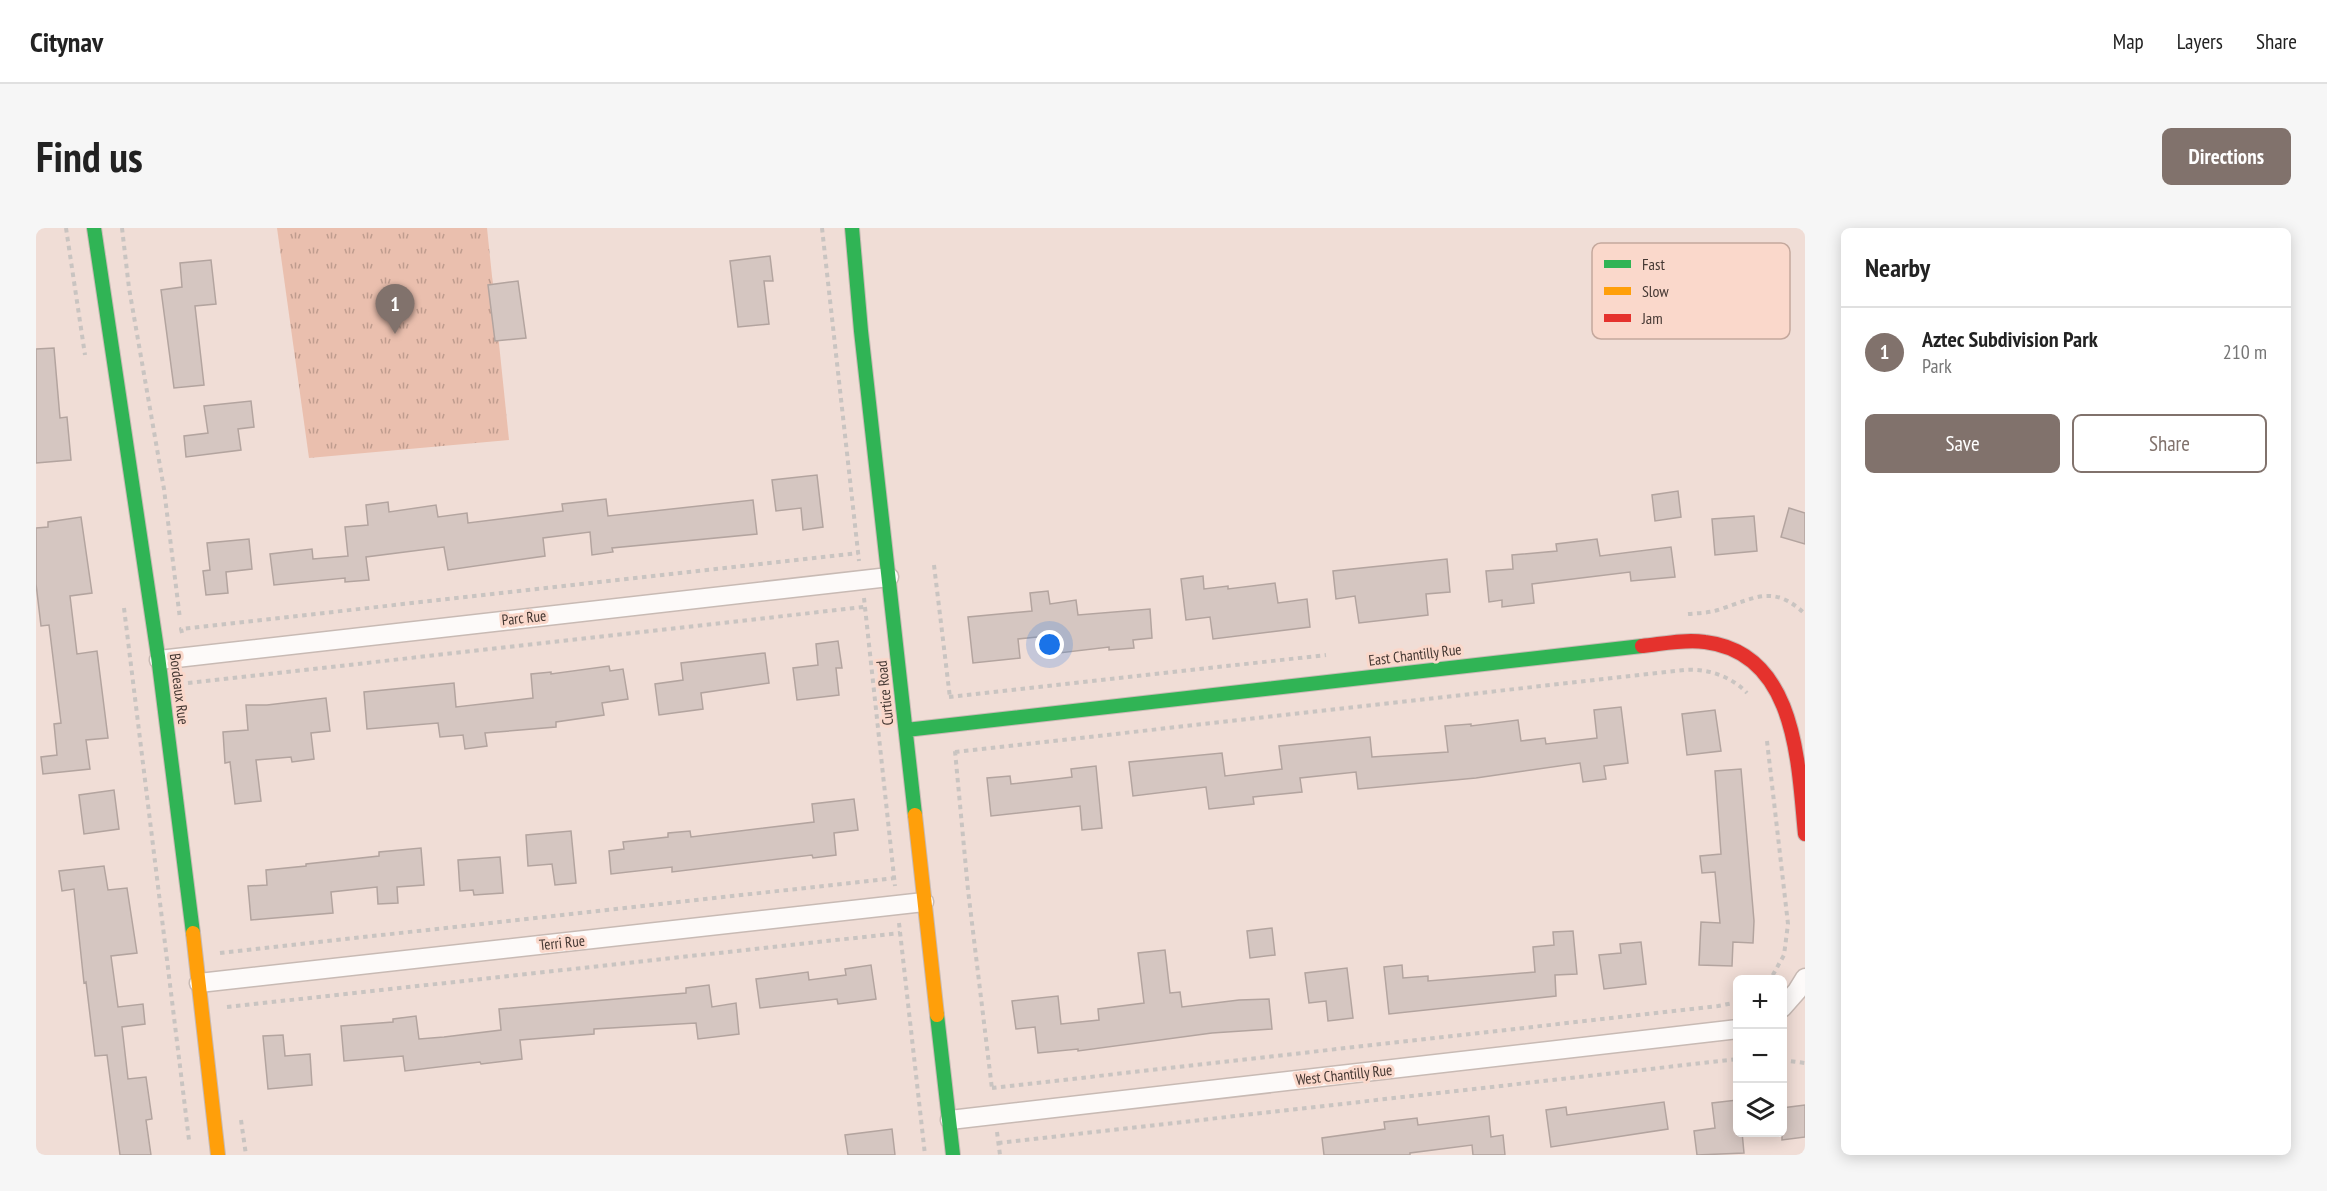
<!DOCTYPE html>
<meta charset="utf-8">
<style>
:root{--surface:#fff;--page:#f6f6f6;--text:#222;--muted:#767676;--line:#e0e0e0;--accent:#81726c}
body{margin:0;font-family:"PT Sans Narrow",sans-serif;background:var(--page);color:var(--text)}
.controls{position:absolute;right:18px;bottom:18px;display:grid;overflow:hidden;border-radius:9px;box-shadow:0 3px 15px #0003}
.controls button{width:54px;height:54px;display:grid;place-items:center;padding:0;border:0;border-bottom:2px solid var(--line);background:var(--surface);color:var(--text);font:30px sans-serif}
.you{position:absolute;left:1014px;top:417px;width:21px;height:21px;margin:-15px;border:4px solid #fff;border-radius:50%;background:#1a73e8;box-shadow:0 0 0 9px #1a73e833}
.badge{display:grid;place-items:center;width:39px;height:39px;border-radius:50%;background:var(--accent);color:#fff;font-size:20px;font-weight:700}
.pin{position:absolute;translate:-50% -50px;filter:drop-shadow(0 2px 3px #0008)}
.pin::after{content:'';position:absolute;top:32px;width:21px;height:18px;background:inherit;clip-path:polygon(0 0,100% 0,50% 100%)}
.list{margin:0;padding:0;list-style:none}
h2{display:flex;justify-content:space-between;align-items:center;height:78px;margin:0;padding:0 24px;font-size:26px}
h2 small{font-size:20px;font-weight:400;color:var(--muted)}
.list li{display:grid;grid-template-columns:39px 1fr auto;gap:18px;align-items:center;box-sizing:border-box;height:90px;padding:0 24px;border-top:2px solid var(--line)}
.list b{display:block;font-size:22px;white-space:nowrap}
.list p{margin:0;font-size:20px;white-space:nowrap;color:var(--muted)}
.list em{font-size:20px;font-style:normal;color:var(--muted)}
.actions{display:flex;gap:12px;padding:18px 24px}
.actions a{flex:1;padding:14px 0;border:2px solid var(--accent);border-radius:9px;text-align:center;font-size:21px;color:var(--accent)}
.actions .main{background:var(--accent);color:#fff}
.icon{flex:none;width:33px;height:33px;fill:none;stroke:currentColor;stroke-width:2;stroke-linecap:round;stroke-linejoin:round}
.map{position:relative;flex:none;width:1769px;height:927px;overflow:hidden;border-radius:9px}
header{display:flex;align-items:center;gap:36px;box-sizing:border-box;height:84px;padding:0 30px;background:var(--surface);border-bottom:2px solid var(--line)}
header strong{font-size:28px}
nav{display:flex;gap:33px;margin-inline-start:auto;font-size:21px}
.intro{display:flex;align-items:center;justify-content:space-between;box-sizing:border-box;height:144px;padding:0 36px}
h1{margin:0;font-size:42px}
.button{padding:15px 27px;border-radius:9px;background:var(--accent);color:#fff;font-size:21px;font-weight:700}
main{display:flex;gap:36px;padding:0 36px}
aside{flex:1;background:var(--surface);border-radius:9px;box-shadow:0 3px 15px #0003}
.map>svg:first-child{display:block}
.grass{fill:url(#grass-tufts)}
.building{fill:#d5c6c1;stroke:#b3a49f;stroke-width:1.5}
.lines{fill:none;stroke-linecap:round;stroke-linejoin:round}
.street-casing{stroke:#c8bab4;stroke-width:21}
.fast-casing{stroke:#c8bab4;stroke-width:16}
.slow-casing{stroke:#c8bab4;stroke-width:16}
.jam-casing{stroke:#c8bab4;stroke-width:16}
.path{stroke:#c9c4c1;stroke-width:4;stroke-dasharray:4.5 4.5;stroke-linecap:butt}
.street{stroke:#fdfaf9;stroke-width:18}
.fast{stroke:#30b455;stroke-width:14}
.slow{stroke:#ff9f0a;stroke-width:14}
.jam{stroke:#e5322d;stroke-width:14}
.labels{text-anchor:middle;stroke-width:6;stroke-linejoin:round;paint-order:stroke}
.street-label{font-size:15px;fill:#453833;stroke:#fad8cb}
.key{fill:#fad8cb;stroke:#c4a89d;stroke-width:1.5}
.key-label{font-size:16px;fill:#453833}
</style>
<header>
<strong>Citynav</strong>
<nav><a>Map</a><a>Layers</a><a>Share</a></nav>
</header>
<div class="intro"><h1>Find us</h1><a class="button">Directions</a></div>
<main>
<div class="map">
<svg width="1769" height="927" viewBox="0 0 1769 927">
<defs>
<pattern id="grass-tufts" width="24" height="20" patternUnits="userSpaceOnUse" patternTransform="scale(1.5)"><rect width="24" height="20" fill="#eabfae"/><path d="M3 7l-1-3M5 7V3M7 7l1-3M15 17l-1-3M17 17v-4M19 17l1-3" fill="none" stroke="#bf9c8e"/></pattern>
</defs>
<rect width="100%" height="100%" fill="#f0ddd6"/>
<path class="grass" d="M241 0H451L473 212 273 230Z"/>
<path class="building" d="M734 28 737 53H728L733 96 702 99 694 33Z
M175 32 180 76 159 78 168 157 138 160 125 62 146 59 144 35Z
M482 53 490 110 459 113 452 57Z
M18 120 24 190 31 189 35 232 0 235V121Z
M215 173 218 199 202 201 205 222 150 229 148 208 172 205 168 178Z
M781 247 787 299 767 302 765 280 740 283 736 252Z
M1642 263 1645 289 1619 293 1616 267Z
M570 271 572 288 717 272 721 306 576 320 577 324 556 327 554 304 507 310 509 328 412 342 408 319 330 329 333 352 309 354V350L238 357 234 326 276 321 277 331 312 328 309 299 332 297 330 277 352 274 353 284 400 277 402 289 431 285 432 295 527 283 526 276Z
M1753 280 1769 285V316L1745 309Z
M1718 288 1721 323 1679 327 1676 291Z
M45 289 56 365 34 368 41 426 61 423 72 510 50 512 54 541 7 546 5 529 21 527 18 496 25 495 13 397 5 398 0 356V300L12 299V294Z
M213 311 216 341 190 344 192 365 170 367 167 343 174 342 171 315Z
M1561 311 1564 328 1635 319 1639 349 1595 353 1594 344 1496 356 1498 375 1466 379V372L1453 374 1450 343 1477 341 1476 327 1521 323 1520 316Z
M1411 331 1414 364 1390 366 1392 387 1323 395 1319 368 1300 371 1297 343Z
M1167 348 1168 361 1192 358V361L1239 355 1242 375 1271 371 1274 399 1177 411 1174 389 1150 392 1145 351Z
M1012 363 1014 376 1040 372 1042 387 1114 381 1116 410 1097 412 1098 420 1073 422V419L1023 425 1021 407 982 411 984 430 937 435 932 389 996 383 994 365Z
M802 413 806 440H800L803 467 761 472 757 440 782 437 780 416Z
M729 425 733 455 665 465 667 481 623 487 619 456 647 452 645 435Z
M573 438 574 443 587 441 592 471 566 475 568 487 520 494V499L449 505 451 518 429 521 427 507 404 509 402 495 331 501 328 464 418 455 420 479 497 470 495 446 515 444V446Z
M290 470 294 503 275 505 278 531 256 534 255 529 220 532 225 573 199 576 194 534 189 535 187 504 212 502 210 477H231Z
M1585 479 1592 535 1568 538 1570 551 1547 554 1544 535 1440 550 1322 561 1320 544 1264 550 1266 564 1217 569 1218 576 1173 581 1170 559 1097 568 1093 534 1186 525 1189 548 1246 541 1243 518 1334 509 1336 529 1412 524 1409 498 1435 496V498L1482 492 1485 513 1509 510 1510 516 1561 510 1558 482Z
M1679 482 1685 523 1651 527 1646 486Z
M1060 538 1066 600 1046 602 1044 578 955 588 951 550 974 548 975 556 1020 551 1036 549 1035 541Z
M1705 541 1718 693 1717 715 1697 714 1696 738 1663 737 1665 694 1684 695 1679 644 1666 645 1664 628 1685 626 1679 543Z
M78 562 83 601 48 606 43 567Z
M818 571 822 602 798 605 800 627 777 630 776 627 636 644V639L575 646 573 623 588 621 587 614 632 609V605L654 603 655 609 778 594 776 576Z
M535 603 540 655 519 657 516 636 492 638 490 607Z
M385 620 388 657 361 659 362 675 342 676 341 659 295 664 297 685 215 692 212 658 231 657 230 642 270 638V636L343 628V624Z
M464 629 467 665 438 667 437 662 424 663 422 632Z
M68 638 72 662 91 660 101 725 75 728 82 779 107 776 109 796 86 799 92 851 110 849 116 891 110 892 115 927H84L71 827 59 828 50 754 48 755 38 661 26 663 23 643Z
M1236 700 1239 727 1214 730 1211 703Z
M1537 703 1541 746 1519 747 1520 768 1353 786 1348 739 1366 737 1367 750 1392 748V753L1499 744 1497 719 1518 717 1517 704Z
M1605 714 1610 756 1568 761 1563 727 1585 725 1584 716Z
M1129 722 1134 765 1144 764 1146 779 1203 772 1233 771 1236 801 1176 805 1042 823V821L1002 825 999 799 980 801 976 773 1022 768 1025 796 1063 792 1062 781 1108 775 1102 725Z
M835 737 840 771 802 776 801 771 724 780 720 751 772 744 773 752 810 747 809 741Z
M1311 740 1317 790 1292 793 1290 773 1273 775 1269 745Z
M673 757 676 779 700 775 703 806 662 811 660 795 558 801V806L484 812 486 831 445 836 444 834 369 843 367 828 308 833 305 798 357 794V791L380 788 383 811 408 809 465 802 463 781 650 765V760Z
M247 807 249 828 274 826 276 857 232 861 227 808Z
M1701 872V904H1706L1708 925 1661 927 1658 903 1679 900 1676 875Z
M1628 874 1632 901 1515 919 1510 882 1530 879 1531 887Z
M1769 877V909L1746 912V880Z
M1453 888 1455 909 1467 907 1469 927H1437L1436 917 1374 925V927H1288L1286 910 1349 901 1348 894 1381 890 1382 897Z
M856 901 859 927H812L809 907Z"/>
<g class="lines">
<defs>
<path id="street" d="M123 432 853 349
M163 755 888 674
M1746 780 1761 763 1769 750
M914 892 1702 801"/>
<path id="fast" d="M58 0 122 428 157 705
M816 0 825 103 879 587
M870 502 1606 418
M901 787 917 927"/>
<path id="slow" d="M879 587 901 787
M157 705 182 927"/>
<path id="jam" d="M1606 418C1626 416 1648 411 1669 414 1761 425 1762 536 1769 606"/>
</defs>
<use href="#street" class="street-casing"/>
<use href="#fast" class="fast-casing"/>
<use href="#slow" class="slow-casing"/>
<use href="#jam" class="jam-casing"/>
<path class="path" d="M30 0 49 127
M86 0 93 60 128 261 144 391
M786 0 823 333
M898 337 914 470
M828 370 859 658
M88 380 153 912
M1652 386C1663 385 1674 385 1685 381 1719 370 1738 356 1769 386
M146 405 145 401 822 325
M152 455 828 379
M913 469 1290 427
M1731 513 1752 696 1748 727 1734 752
M919 523 932 662 956 861
M919 524 1648 442C1671 440 1695 448 1711 465
M863 695 889 927
M184 725 859 650
M191 779 864 705
M1746 832 1769 835
M956 860 1682 778 1702 774
M205 892 210 927
M961 904 964 927
M962 915 1702 831"/>
<use href="#street" class="street"/>
<use href="#fast" class="fast"/>
<use href="#slow" class="slow"/>
<use href="#jam" class="jam"/>
</g>
<g class="labels">
<g class="street-label">
<text transform="translate(488 390) rotate(-6)" y="5">Parc Rue</text>
<text transform="translate(1379 427) rotate(-7)" y="5">East Chantilly Rue</text>
<text transform="translate(143 461) rotate(83)" y="5">Bordeaux Rue</text>
<text transform="translate(849 465) rotate(-96)" y="5">Curtice Road</text>
<text transform="translate(526 715) rotate(-6)" y="5">Terri Rue</text>
<text transform="translate(1308 847) rotate(-6)" y="5">West Chantilly Rue</text>
</g>
</g>
<rect x="1556" y="15" width="198" height="96" rx="9" class="key"/>
<rect x="1568" y="32" width="27" height="8" fill="#30b455"/>
<rect x="1568" y="59" width="27" height="8" fill="#ff9f0a"/>
<rect x="1568" y="86" width="27" height="8" fill="#e5322d"/>
<g class="key-label">
<text x="1606" y="42">Fast</text>
<text x="1606" y="69">Slow</text>
<text x="1606" y="96">Jam</text>
</g>
</svg>
<div class="controls">
<button>+</button>
<button>−</button>
<button><svg class="icon" aria-label="layers" viewBox="0 0 24 24"><path d="M12 4l9 5-9 5-9-5zM3 14l9 5 9-5"/></svg></button>
</div>
<div class="you"></div>
<div class="pin badge" style="left:359px;top:106px">1</div>
</div>
<aside>
<h2>Nearby<small></small></h2>
<ul class="list">
<li><span class="badge">1</span><div><b>Aztec Subdivision Park</b><p>Park</p></div><em>210 m</em></li>
</ul>
<div class="actions"><a class="main">Save</a><a>Share</a></div>
</aside>
</main>
